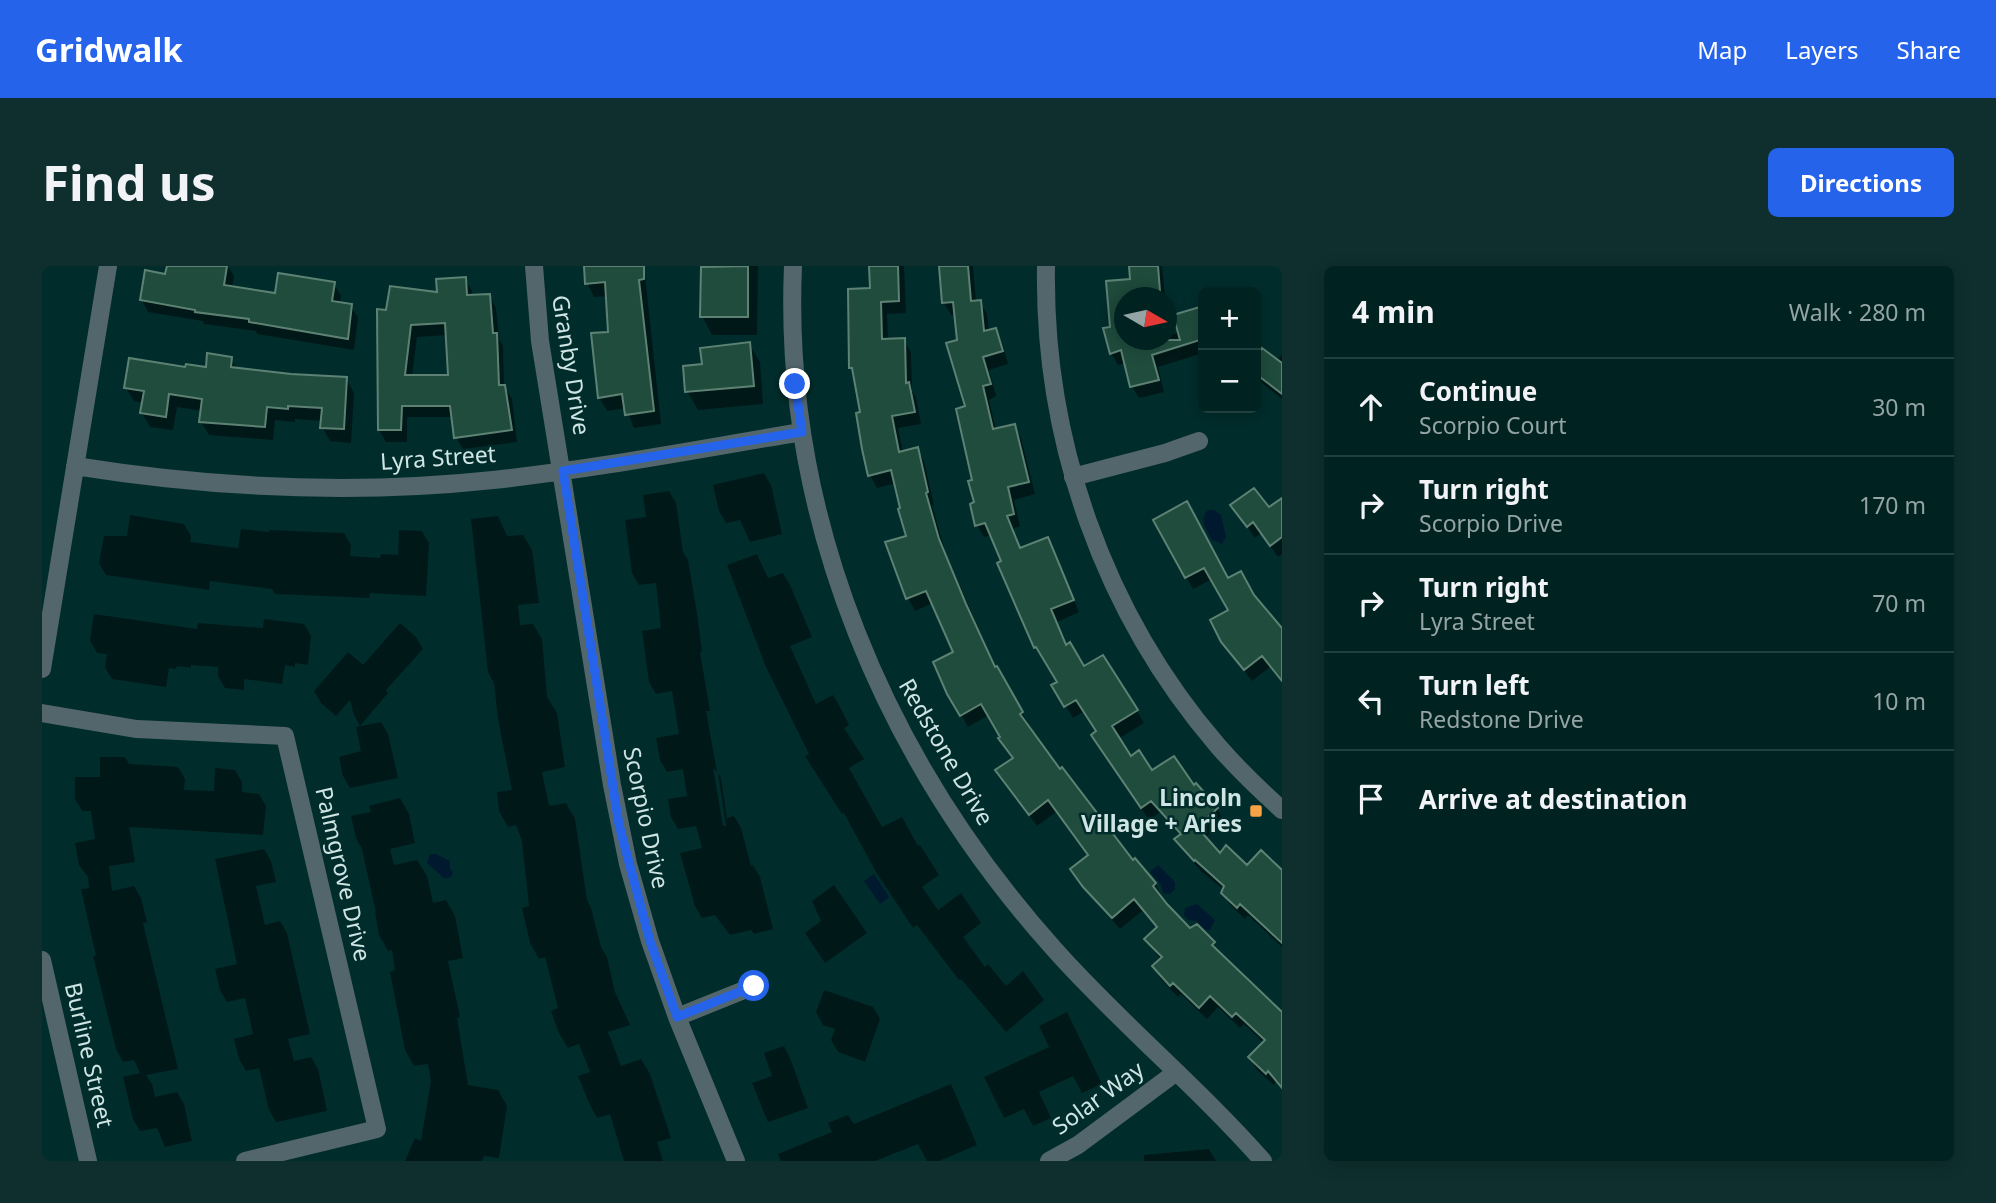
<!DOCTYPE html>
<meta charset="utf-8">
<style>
:root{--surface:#002221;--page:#0e2f2e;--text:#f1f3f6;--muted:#95a4a5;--line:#223f3f;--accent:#2563eb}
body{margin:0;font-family:"Noto Sans",sans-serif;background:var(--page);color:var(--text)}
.controls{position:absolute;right:21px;top:21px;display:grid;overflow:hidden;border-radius:10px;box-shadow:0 4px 18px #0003}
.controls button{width:63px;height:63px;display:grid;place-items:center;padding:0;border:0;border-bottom:2px solid var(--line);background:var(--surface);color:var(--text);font:35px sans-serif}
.compass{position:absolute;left:1072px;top:21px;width:63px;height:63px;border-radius:50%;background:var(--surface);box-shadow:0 4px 18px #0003;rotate:99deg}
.stop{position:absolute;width:21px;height:21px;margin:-16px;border:5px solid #2563eb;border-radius:50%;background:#fff}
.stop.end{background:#2563eb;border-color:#fff;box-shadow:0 2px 7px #0008}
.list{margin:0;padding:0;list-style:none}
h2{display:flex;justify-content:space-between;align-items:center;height:91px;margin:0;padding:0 28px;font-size:30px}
h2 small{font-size:23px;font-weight:400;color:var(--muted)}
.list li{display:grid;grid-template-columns:46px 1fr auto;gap:21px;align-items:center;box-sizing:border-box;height:98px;padding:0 28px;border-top:2px solid var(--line)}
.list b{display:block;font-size:26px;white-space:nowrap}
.list p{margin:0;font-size:23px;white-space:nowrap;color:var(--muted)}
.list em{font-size:23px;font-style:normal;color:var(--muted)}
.icon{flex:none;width:38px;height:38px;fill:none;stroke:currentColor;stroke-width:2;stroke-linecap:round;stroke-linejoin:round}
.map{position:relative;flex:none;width:1240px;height:895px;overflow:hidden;border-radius:10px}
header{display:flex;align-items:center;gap:42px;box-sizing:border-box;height:98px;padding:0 35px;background:var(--accent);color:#fff}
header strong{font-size:33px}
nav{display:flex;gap:38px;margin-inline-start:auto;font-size:24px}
.intro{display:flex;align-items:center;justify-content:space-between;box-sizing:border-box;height:168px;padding:0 42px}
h1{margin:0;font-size:49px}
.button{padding:18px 32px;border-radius:10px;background:var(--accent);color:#fff;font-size:24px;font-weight:700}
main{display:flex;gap:42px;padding:0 42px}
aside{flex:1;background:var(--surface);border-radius:10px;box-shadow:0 4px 18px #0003}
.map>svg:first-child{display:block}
.water{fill:#00192f}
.shadow{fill:#0007;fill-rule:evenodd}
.building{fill:#1f4c3d;stroke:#5d8273;stroke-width:2;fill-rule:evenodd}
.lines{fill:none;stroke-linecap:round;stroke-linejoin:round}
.minor{stroke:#53666c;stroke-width:18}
.tertiary{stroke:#53666c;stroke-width:18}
.route{stroke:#2563eb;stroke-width:9}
.poi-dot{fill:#f5a345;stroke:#002d2c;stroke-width:2.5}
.labels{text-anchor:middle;stroke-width:5;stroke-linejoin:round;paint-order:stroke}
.street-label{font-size:23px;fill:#cfe5e4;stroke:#002d2c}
.poi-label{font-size:23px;font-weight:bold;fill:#cfe5e4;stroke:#002d2c;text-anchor:end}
</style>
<header>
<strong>Gridwalk</strong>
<nav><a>Map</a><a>Layers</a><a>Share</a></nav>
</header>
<div class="intro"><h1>Find us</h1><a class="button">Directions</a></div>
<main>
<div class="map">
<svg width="1240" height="895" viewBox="0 0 1240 895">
<rect width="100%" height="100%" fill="#002d2c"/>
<path class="water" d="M1166 244H1172L1179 249 1184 271 1180 278 1170 274C1165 264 1156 253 1166 244Z
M388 588H394L408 595V603L411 606 410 610 403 613 385 597Z
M1116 599 1133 616V623L1128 628 1121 627 1119 619 1108 606Z
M832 608 847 631 838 638 822 615Z
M1155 638 1173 654 1168 664H1164L1154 655 1146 654 1142 649 1143 642Z"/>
<path class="shadow" d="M127 0H186L192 10 190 22 235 29 292 18 299 30 298 38 309 40 316 52 312 84 215 68 214 65 162 58 161 55 106 46 99 33 125 10Z
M543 0H602L619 158 592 162 584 142 565 145 557 131 568 67 566 30 552 31 545 17Z
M680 0H716L715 69H670L660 50Z
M829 0H862L864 47 845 48 846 74H862L869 86 870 125 874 131 879 158 856 162 861 187 875 183 882 195 892 239H890L904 288 954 402 987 459 985 460 1017 505 1091 596 1113 618 1120 630 1118 632 1147 664 1171 677 1179 690 1240 748V823L1234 816 1232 819 1215 804 1208 792 1222 777 1202 758 1198 762 1176 741 1165 753 1139 728 1136 731 1119 713 1112 701 1119 694 1104 674 1115 663 1100 645 1078 663 1037 616 1030 604 1047 590 1014 546 995 560 955 505 972 493 947 449 926 461 907 427 913 387 891 337 873 345 866 332 846 277 866 271 854 217 835 222 828 209 821 148 814 110 809 102 830 23Z
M898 0H931L934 36H938L945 48 947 66 953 64 960 76 966 98 947 104 954 130 947 134 954 164 972 160 979 172 993 228 972 234 978 260 971 263 979 284 1005 273 1012 286 1037 346 1015 356 1025 380 1041 402 1095 445 1102 457 1076 473 1088 492 1110 507 1152 522 1175 543 1182 555 1162 573 1178 590 1205 601 1219 586 1240 606V681L1206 649 1203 653 1188 639 1181 627 1182 624 1160 606 1142 586 1135 573 1139 570 1118 546 1107 554 1058 482 1051 470 1056 466 1043 445 1031 452 1012 420 1018 417 994 381 950 269 942 271 935 259 926 142 914 49H909L902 37Z
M1088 0H1120L1123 32H1083V74H1099L1100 76 1125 74V70L1138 66 1133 50 1161 42V87L1116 101 1122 126 1097 132 1090 120 1084 97 1076 99 1069 87 1066 17 1090 15Z
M423 13 430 25V31L447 29 454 42 457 73 461 80 462 120 470 133 475 176 421 183 414 171 411 151H365V176H344L337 164 346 46 396 28ZM406 69 407 111 370 110 375 71Z
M707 78 718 96 721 138 656 144 645 125 662 99Z
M1221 84 1235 95 1240 88V133L1214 112V94Z
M189 93 195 103 304 113 312 127 309 177 288 175 280 161V155L253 153V156L233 154 231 174 167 169 159 156 160 145 135 141 131 164 108 161 100 147 102 137 92 135 84 122 145 103H165Z
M722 207 729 219 740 268 708 276 698 254 684 257 677 245 671 219Z
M1212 224 1240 261V288L1236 291 1219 267 1213 272 1191 239Z
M627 225 634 237 641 286 646 294 655 348 660 385 658 386 668 445H664L675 506 671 502 681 560H684L676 507 679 512 685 552 692 550 699 562 709 600 711 599 718 611 731 663 712 668 709 664 688 669 673 649 660 652 653 640 638 587 660 582 654 560 636 563 629 551 626 533 645 530 641 503 625 506 618 494 614 472 637 468 630 425 614 428 607 416 600 365 619 362 614 317 597 319 590 307 583 254 604 251 601 229Z
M88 249 142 258 149 270 148 276 196 282 199 263 227 266V264L302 267 309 279 308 290 338 292 339 288 356 289 357 264 380 265 387 277 384 330 328 327 327 332 233 328 230 323 168 315 167 324 64 309 57 297 62 270H85Z
M456 250 465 270 481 269 490 284 497 337 476 339 478 359 491 358 500 373 505 431 515 447 523 501 500 506 507 540 524 537 533 553 545 634 549 642 559 681 565 691 573 726 588 759 566 766 579 800 599 793 608 808 629 872 615 876 621 895H582L568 848 555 852 547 837 536 810 548 806 537 778 526 782 517 767 509 745 516 742 503 691 497 693 488 677 480 642 487 640 480 575 474 559 466 561 457 545 455 526 470 524 456 453 452 417 446 406 429 253Z
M1113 254 1186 314 1212 331 1240 367V415L1228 401 1210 415 1189 388 1170 355 1188 345 1170 313 1151 323Z
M715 288 726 312 741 307 748 319 770 371 748 380 774 438 791 429 798 441 807 459 802 462 822 493 807 502 840 561 860 551 876 580 878 579 897 609 880 621 896 644 919 627 939 657 921 671 943 701 946 698 964 720 981 705 1002 734 964 766 919 713 917 714 875 659 871 662 834 606 802 547 800 548 763 490 767 488 724 401 685 299Z
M52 348 155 363 156 357 221 362 222 353 262 358 269 370 266 399 253 397V401L243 399 240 418 202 413V424L183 422 176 410V401L149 399V402L135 400 134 403 127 402 124 421 70 413 63 401 65 388 55 387 48 374Z
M358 357 374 371 381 383 344 424 346 427 318 460 312 449 308 434 294 450 279 437 272 425 306 386 321 399Z
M339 456 346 468 356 512 308 522 301 510 297 491 319 485 314 461Z
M58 491H83L87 498 136 501 143 513 142 524 172 525 173 502 193 504 200 516V526L217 528 224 540 221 569 87 561 93 596 67 600 70 625 92 620 99 632 105 656 101 657 136 803 104 809 110 818 113 831 135 826 142 838 150 875 123 881 115 862 98 865 91 853 81 811 98 807 92 794 81 796 74 783 51 690H54L39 623 47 622 46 611 37 599 33 577 53 573 49 545H40L33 533V511H58Z
M358 532 367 548 373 577 348 583 352 599 375 594 385 610 391 637 404 634 413 650 421 692 406 695 418 751 415 752 426 819 456 824 465 840 457 892 442 890 440 895H363L373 872 379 875 389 815 386 798 372 800 363 784 348 706 353 704 350 684 346 685 337 669 333 647H334L320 583 314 572 309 550 329 546 327 540Z
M222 583 229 595 234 616 214 620 223 659 238 655 245 667 268 768 246 773 252 795 269 791 276 803 285 845 234 856 227 844 217 802 204 805 197 793 192 773 211 768 203 732 185 736 178 724 173 703 195 698 173 593Z
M792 619 825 667 783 697 763 667 779 655 770 635Z
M782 724 831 741 838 753 823 796 796 786 789 774 793 763 781 759 774 746Z
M1025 746 1060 818 1040 827 1031 810 997 826 1009 852 991 860 982 843 962 852 942 811 1007 781 997 760Z
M742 780 748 792 766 842 726 856 710 817 730 810 722 787Z
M909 818 935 879 897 895H885L876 878 833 895H739L736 888 790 866 786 857 806 849 812 858Z
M1167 883 1174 895H1102V889Z"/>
<path class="building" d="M125 0H185L182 19 233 27 236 7 293 16 290 35 310 38 306 73 207 56V53L153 46V44L98 34 103 4 123 8Z
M542 0H602V13L597 14 612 145 583 149 580 128 556 132 549 67 566 66 563 16 543 18Z
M706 0V51H658L659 1Z
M827 0H856L857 35 839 36 840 73 863 72 864 117 867 116 873 146 850 150 857 186 876 181 886 226 884 227 897 273 924 338 953 401 955 400 981 446 978 448 1018 503 1020 501 1091 594 1093 592 1114 617 1111 620 1125 638 1148 662 1155 658 1173 676 1170 679 1240 746V822L1226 805 1224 808 1206 791 1223 774 1194 747 1190 751 1168 730 1157 742 1131 717 1128 720 1110 700 1120 691 1102 673 1115 661 1092 633 1070 652 1041 621 1028 603 1046 589 1006 534 987 549 953 504 971 492 956 472 958 471 939 438 918 450 905 428 891 396 911 386 884 325 864 333 843 276 864 270 856 243 858 242 849 204 826 210 820 183 814 147 818 146 810 102H807L806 23 828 22Z
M897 0H926L929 35 939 34 942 65 954 62 961 85 941 91 949 118 941 120 951 163 973 158 987 216 966 221 972 248 965 250 978 282 1006 271 1032 334 1009 343 1024 379 1028 376 1042 400 1061 389 1096 444 1070 460 1089 490 1097 484 1110 504 1132 490 1152 519 1154 517 1176 542 1155 561 1178 587 1184 579 1205 599 1219 584 1240 604V677L1198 638 1195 642 1179 627 1182 620 1153 594 1152 595 1132 573 1139 568 1109 535 1099 542 1049 469 1054 465 1034 434 1022 441 1009 419 1015 416 994 381 992 382 955 297 959 295 943 257 933 260 928 238 932 236 926 215 930 214 914 143 923 140 904 77 915 74 911 36 900 37Z
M1087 0H1116L1118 25 1091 27V32H1082V74H1138L1131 49 1161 40V73L1110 89 1117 114 1088 121 1079 84 1068 88 1061 62 1068 61 1064 15 1088 13Z
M424 11 425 29 448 28 451 67H455L457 119H463L470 164 412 172 408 140H360L359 164H336L335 43 344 44 348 20 395 26 394 13ZM403 57 406 109H363L369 59Z
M708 76 712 120 643 126 641 100 660 98 658 82Z
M1220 82 1240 97V128L1214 108V91Z
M165 87 190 91 189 101 249 108 305 111 302 163 278 162 280 142 246 140V143L225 141 223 161 157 156 160 133 127 128 124 151 98 147 102 125 82 122 87 92 143 101 144 98 164 101Z
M1212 222 1227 241 1240 232V271L1228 280 1211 256 1205 261 1188 239Z
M1145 235 1186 312 1199 305 1212 329 1240 362V415L1220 390 1202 404 1179 376 1168 354 1186 344 1162 302 1143 312 1111 254Z"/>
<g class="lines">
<path class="minor" d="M492 0 498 75 570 519 586 598 608 675 635 751 694 895
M751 0C740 254 845 497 1013 684 1079 758 1156 821 1221 895
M33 200C171 222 311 229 451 214 554 203 657 183 760 166
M1031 211 1123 187 1157 175
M0 403 66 0
M0 447 95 463 243 470 335 863 203 895
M0 694 46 895
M635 751 712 720
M1007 895 1036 879 1133 807"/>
<path class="tertiary" d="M1004 0C1001 174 1062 348 1176 480 1196 503 1218 524 1240 544"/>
</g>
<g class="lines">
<path class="route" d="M712 720 635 751 608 675 577 559 521 205 760 166 753 118"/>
</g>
<rect class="poi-dot" x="1207" y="538" width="14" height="14" rx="3.5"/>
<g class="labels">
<g class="street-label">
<text transform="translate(529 99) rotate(81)" y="8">Granby Drive</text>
<text transform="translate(396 192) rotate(-4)" y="8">Lyra Street</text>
<text transform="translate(904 486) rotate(60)" y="8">Redstone Drive</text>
<text transform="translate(604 552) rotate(78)" y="8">Scorpio Drive</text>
<text transform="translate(301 608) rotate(77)" y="8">Palmgrove Drive</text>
<text transform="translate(47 789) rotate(77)" y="8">Burline Street</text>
<text transform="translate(1056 832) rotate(-36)" y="8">Solar Way</text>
</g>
<g class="poi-label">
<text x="1200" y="540">Lincoln<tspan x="1200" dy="26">Village + Aries</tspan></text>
</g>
</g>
</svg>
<div class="controls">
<button>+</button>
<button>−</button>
</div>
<svg class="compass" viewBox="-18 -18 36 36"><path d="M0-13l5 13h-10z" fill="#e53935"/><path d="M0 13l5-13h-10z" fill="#95a4a5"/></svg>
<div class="stop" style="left:712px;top:720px"></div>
<div class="stop end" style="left:753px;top:118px"></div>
</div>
<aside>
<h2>4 min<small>Walk · 280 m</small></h2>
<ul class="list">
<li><svg class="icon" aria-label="ahead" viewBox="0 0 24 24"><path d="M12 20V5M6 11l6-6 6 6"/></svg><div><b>Continue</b><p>Scorpio Court</p></div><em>30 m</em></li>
<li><svg class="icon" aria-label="right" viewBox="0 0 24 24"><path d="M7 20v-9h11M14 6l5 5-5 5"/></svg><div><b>Turn right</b><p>Scorpio Drive</p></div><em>170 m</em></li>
<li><svg class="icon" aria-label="right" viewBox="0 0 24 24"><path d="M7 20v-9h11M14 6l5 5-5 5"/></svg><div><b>Turn right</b><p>Lyra Street</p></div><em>70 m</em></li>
<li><svg class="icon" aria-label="left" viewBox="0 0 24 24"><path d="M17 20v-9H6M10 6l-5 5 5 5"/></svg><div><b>Turn left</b><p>Redstone Drive</p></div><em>10 m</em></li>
<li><svg class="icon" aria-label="arrive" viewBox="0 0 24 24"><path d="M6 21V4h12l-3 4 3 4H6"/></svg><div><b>Arrive at destination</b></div></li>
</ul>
</aside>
</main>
